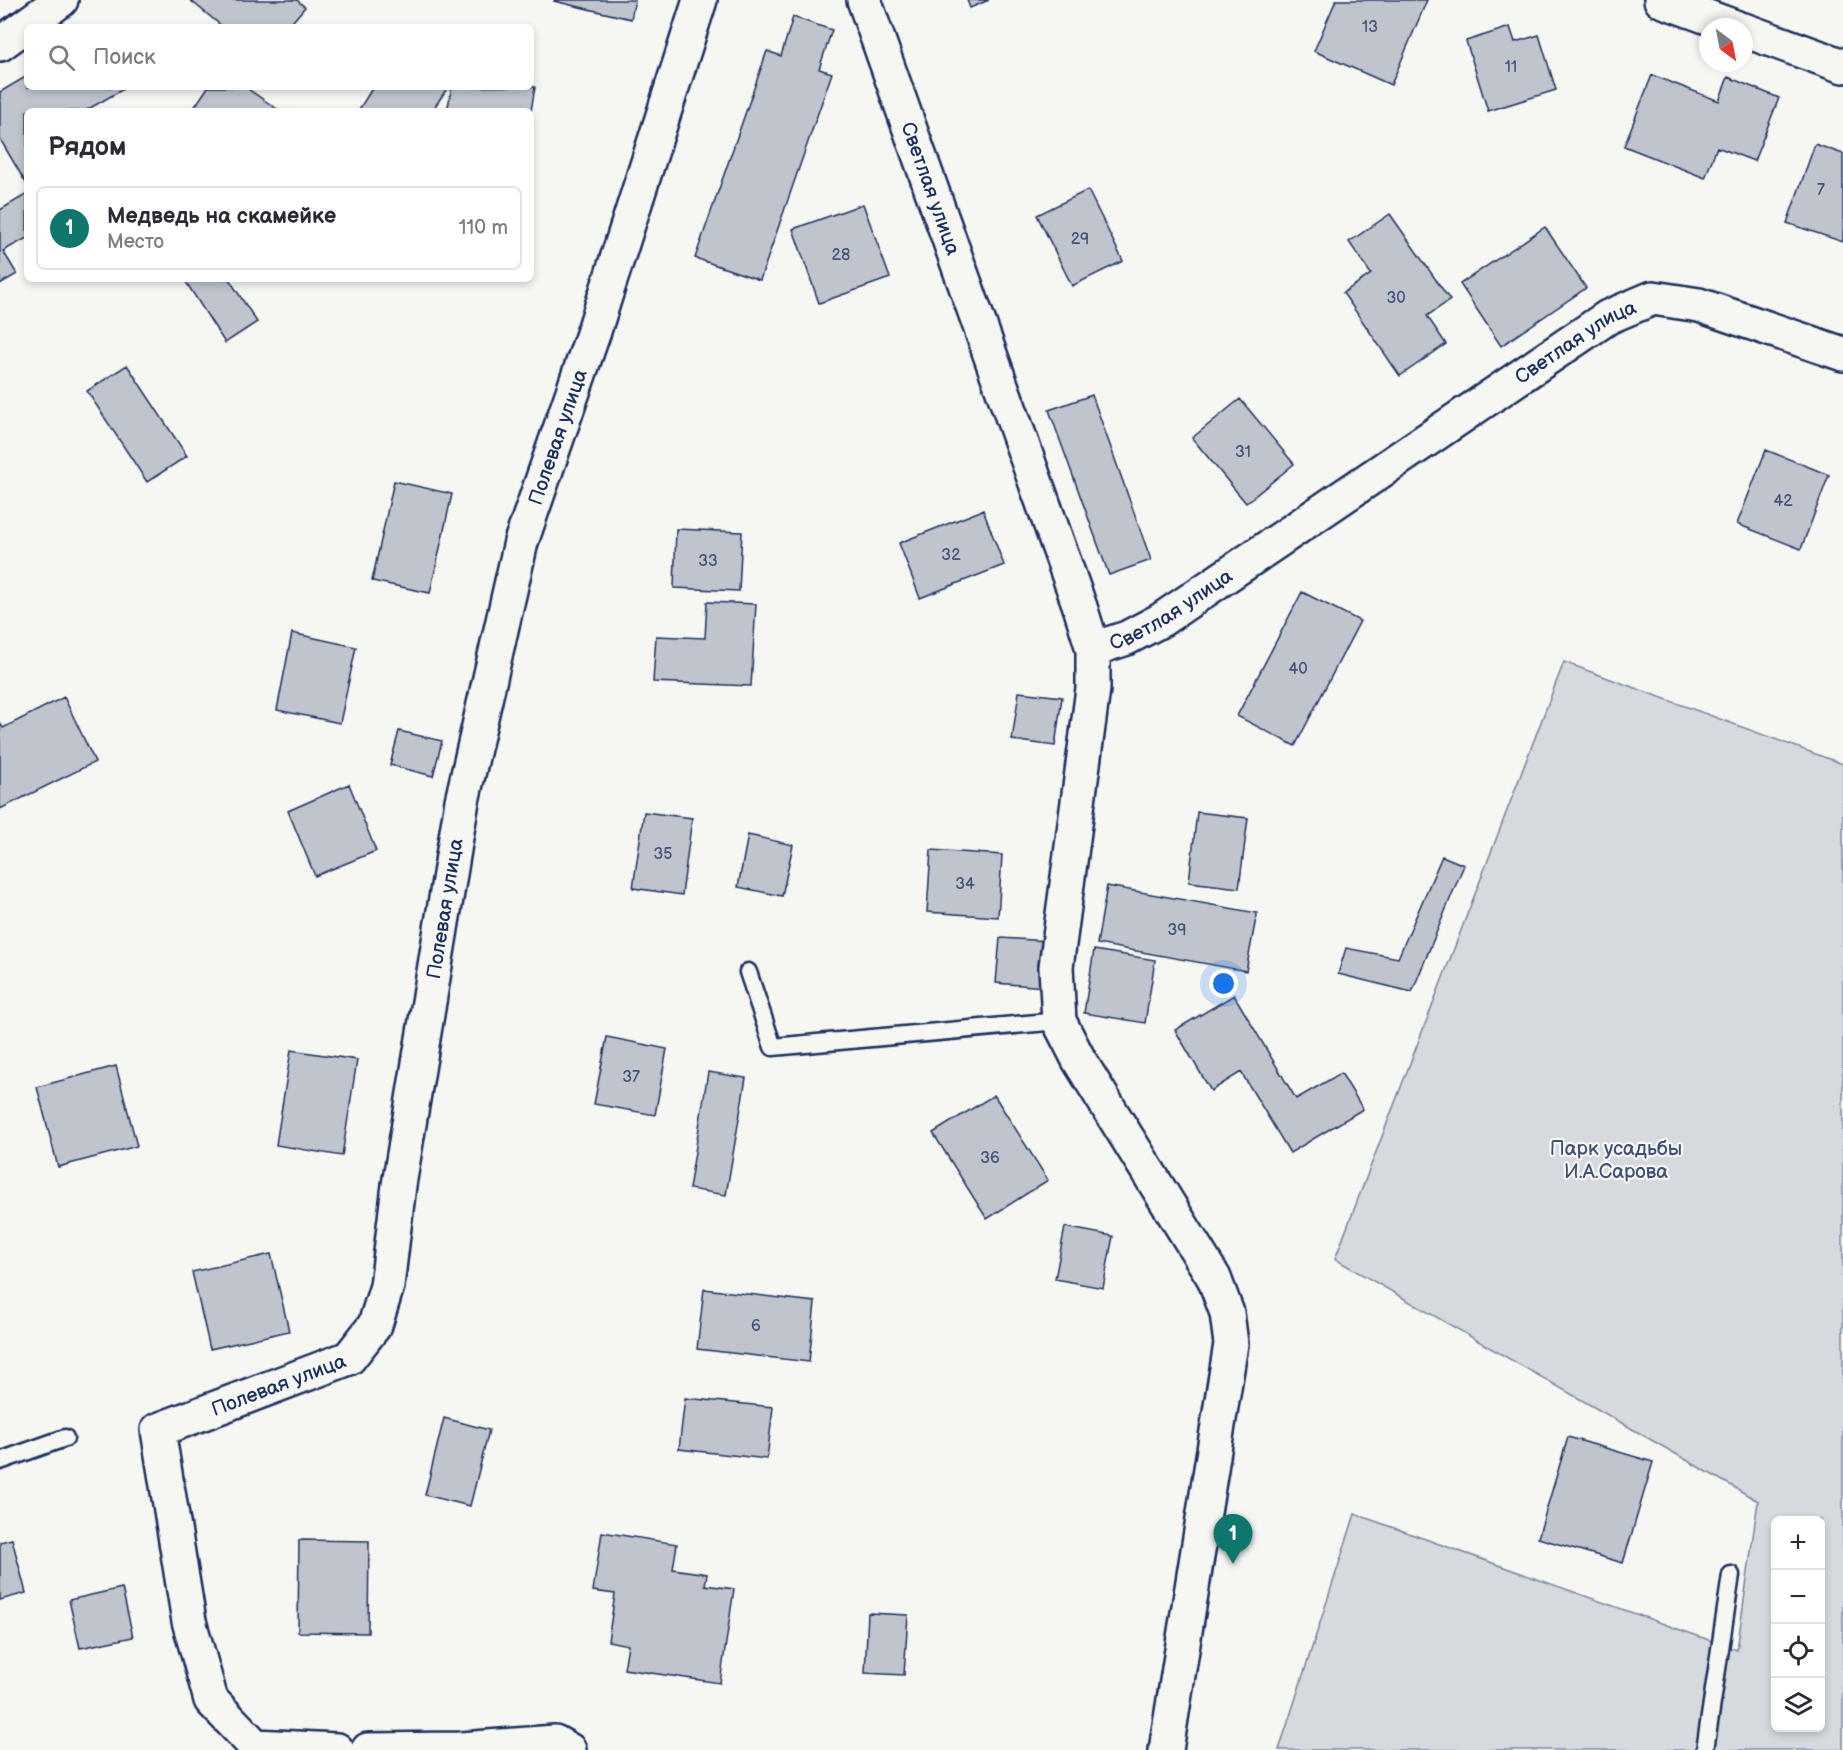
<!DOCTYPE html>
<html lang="ru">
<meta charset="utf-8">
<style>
:root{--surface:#fff;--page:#f2f2f3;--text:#2b2b33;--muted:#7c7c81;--line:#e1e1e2;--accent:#0f766e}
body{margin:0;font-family:"Balsamiq Sans",sans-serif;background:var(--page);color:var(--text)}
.controls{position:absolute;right:18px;bottom:18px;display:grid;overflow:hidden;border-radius:9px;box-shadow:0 3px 9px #0003}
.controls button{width:54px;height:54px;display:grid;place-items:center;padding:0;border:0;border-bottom:2px solid var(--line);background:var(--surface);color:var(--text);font:30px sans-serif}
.compass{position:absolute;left:1699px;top:18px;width:54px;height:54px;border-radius:50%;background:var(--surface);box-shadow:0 3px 9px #0003;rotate:148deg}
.you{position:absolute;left:1224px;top:984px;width:21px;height:21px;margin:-15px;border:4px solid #fff;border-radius:50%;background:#1a73e8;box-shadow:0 0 0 9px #1a73e833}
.badge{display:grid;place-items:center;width:39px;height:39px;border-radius:50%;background:var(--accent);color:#fff;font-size:20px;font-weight:700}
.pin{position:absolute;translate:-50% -50px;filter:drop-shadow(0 2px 3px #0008)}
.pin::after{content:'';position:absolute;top:32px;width:21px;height:18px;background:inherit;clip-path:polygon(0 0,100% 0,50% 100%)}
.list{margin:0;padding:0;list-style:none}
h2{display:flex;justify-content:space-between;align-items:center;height:78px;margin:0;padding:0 24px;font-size:26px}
h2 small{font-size:20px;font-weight:400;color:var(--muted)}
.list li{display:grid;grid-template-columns:39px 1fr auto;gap:18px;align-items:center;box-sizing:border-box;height:84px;margin:0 12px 12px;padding:0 12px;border:2px solid var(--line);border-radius:9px}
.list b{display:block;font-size:22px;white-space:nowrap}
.list p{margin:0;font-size:20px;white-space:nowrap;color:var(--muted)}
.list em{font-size:20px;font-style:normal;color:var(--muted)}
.icon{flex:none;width:33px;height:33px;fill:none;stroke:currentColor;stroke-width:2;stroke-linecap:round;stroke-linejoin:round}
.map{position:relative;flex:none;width:1843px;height:1750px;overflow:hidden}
.search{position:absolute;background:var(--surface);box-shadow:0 3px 9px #0003;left:24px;top:24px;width:510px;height:66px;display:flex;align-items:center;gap:15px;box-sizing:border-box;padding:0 21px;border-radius:9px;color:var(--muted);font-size:22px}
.panel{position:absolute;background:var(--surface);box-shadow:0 3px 9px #0003;left:24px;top:108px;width:510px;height:174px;border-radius:9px}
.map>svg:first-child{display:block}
.green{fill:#d6d9dd;stroke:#78849e;stroke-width:1.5;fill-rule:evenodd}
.building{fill:#c0c4cd;stroke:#1b2f5e;stroke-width:1.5}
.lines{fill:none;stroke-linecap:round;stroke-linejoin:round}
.service-casing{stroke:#1b2f5e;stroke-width:21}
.minor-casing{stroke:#1b2f5e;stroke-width:38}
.service{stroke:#f6f6f2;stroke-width:16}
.minor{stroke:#f6f6f2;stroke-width:33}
.labels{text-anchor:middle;stroke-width:4.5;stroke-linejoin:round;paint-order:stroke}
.number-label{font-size:16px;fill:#44547a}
.street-label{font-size:20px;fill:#1b2f5e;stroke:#f6f6f2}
.park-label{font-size:20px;fill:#405177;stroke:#f6f6f2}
</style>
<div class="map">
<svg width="1843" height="1750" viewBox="0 0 1843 1750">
<rect width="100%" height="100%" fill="#f6f6f2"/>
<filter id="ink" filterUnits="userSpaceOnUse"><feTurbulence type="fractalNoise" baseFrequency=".0167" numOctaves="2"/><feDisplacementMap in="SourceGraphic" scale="12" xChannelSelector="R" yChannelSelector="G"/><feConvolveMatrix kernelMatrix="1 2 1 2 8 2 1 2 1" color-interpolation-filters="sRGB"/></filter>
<g filter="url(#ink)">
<path class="green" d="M1564 662 1843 764V1750H1279L1355 1514 1737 1650 1758 1501 1335 1259ZM1776 1520H1820V1728H1776Z"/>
<path class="building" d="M190 0H297L305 7 288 27H223Z
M555 0H635L631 19 554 1Z
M967 0H989L970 8Z
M1336 0H1427L1391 85 1314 51Z
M793 17 832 30 819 69 832 73 760 280 695 258 767 51 781 56Z
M1510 27 1515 42 1539 35 1556 90 1488 111 1466 41Z
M1652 75 1719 101 1728 77 1779 98 1754 161 1717 147 1705 178 1624 146Z
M27 76V87H127L85 111H27V185L0 139V92Z
M531 86 535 87 531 111H447L452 87Z
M208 87H245L280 111H192Z
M373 87H448L432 111H358Z
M1815 144 1843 154V242L1787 223Z
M1088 190 1123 261 1072 286 1037 215Z
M27 194V238L3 251 17 274 0 284V210Z
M863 204 890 278 819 303 793 229Z
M1390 214 1450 300 1427 316 1446 344 1400 376 1343 293 1371 274 1349 242Z
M1545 227 1586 288 1501 346 1460 284Z
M184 279H229L257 322 225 343Z
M127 365 187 456 147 482 87 391Z
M1092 395 1151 560 1109 575 1049 410Z
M1240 399 1294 464 1246 503 1192 438Z
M1766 450 1829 475 1801 549 1737 524Z
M394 481 452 494 430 593 372 581Z
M983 510 1004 565 920 598 899 543Z
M676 529 742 532 739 591 674 588Z
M1302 592 1360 621 1295 746 1237 716Z
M707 602 756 604 751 686 653 682 656 636 705 638Z
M292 633 356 647 340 723 277 710Z
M1019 692 1062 697 1055 746 1012 740Z
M64 697 95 762 0 809V722L3 728Z
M399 731 442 741 433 776 390 765Z
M349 784 376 851 315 876 288 811Z
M644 812 692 818 682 895 633 888Z
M1197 812 1248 818 1239 888 1189 882Z
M748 835 793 845 782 896 738 887Z
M931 850 1002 855 998 917 927 912Z
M1442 856 1464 865 1412 992 1338 974 1346 948 1398 958Z
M1107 886 1257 913 1246 971 1097 944Z
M1000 938 1047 941 1044 987 996 983Z
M1094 950 1155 960 1145 1023 1084 1013Z
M1234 995 1296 1099 1341 1073 1363 1109 1290 1153 1241 1072 1211 1091 1175 1030Z
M607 1037 667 1049 655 1115 594 1104Z
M291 1050 357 1060 342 1156 276 1145Z
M116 1066 137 1146 58 1167 37 1087Z
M708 1072 746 1078 726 1195 689 1189Z
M994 1095 1048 1180 987 1219 933 1133Z
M1065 1227 1113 1236 1103 1288 1055 1279Z
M271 1254 289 1331 210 1349 192 1272Z
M704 1289 815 1302 809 1362 697 1349Z
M685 1398 773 1407 767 1459 679 1449Z
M444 1418 489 1430 470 1506 425 1495Z
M1568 1437 1653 1462 1623 1563 1538 1538Z
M602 1532 677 1544 673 1569 707 1574 705 1585 734 1589 720 1683 624 1669 628 1645 608 1641 615 1594 593 1591Z
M12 1539 26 1593 0 1600V1542Z
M299 1540 369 1541 368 1633 298 1632Z
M122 1588 133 1637 80 1648 69 1600Z
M868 1613 908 1615 904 1675 865 1673Z"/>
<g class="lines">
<defs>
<path id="service" d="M748 972 773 1047 1059 1021
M0 1461 65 1438
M1705 1750 1731 1575"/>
<g id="minor">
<path id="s1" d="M864 0 1080 607 1093 649 1127 638 1161 620 1608 317 1653 298 1699 305 1843 354"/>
<path d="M1661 0 1735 27"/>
<path d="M1744 30 1843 66"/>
<path d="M0 44 61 0"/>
<path d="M1093 649V689L1056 967 1059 1021 1079 1060 1214 1278 1227 1313 1231 1344 1166 1750"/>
<path id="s2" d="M337 1750 255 1746 211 1700 189 1621 158 1430 349 1358 375 1325 387 1286 399 1185 462 801 521 542 594 331 700 0"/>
<path d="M368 1750 461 1749 555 1742 569 1750"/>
</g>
</defs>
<use href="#service" class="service-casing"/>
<use href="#minor" class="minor-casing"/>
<use href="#service" class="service"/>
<use href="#minor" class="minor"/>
</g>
</g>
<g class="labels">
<g class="number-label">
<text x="1370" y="32">13</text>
<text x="1511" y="72">11</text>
<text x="1821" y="195">7</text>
<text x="1080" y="244">29</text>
<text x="841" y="260">28</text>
<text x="1396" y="303">30</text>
<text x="1243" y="457">31</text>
<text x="1783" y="506">42</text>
<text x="951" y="560">32</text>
<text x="708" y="566">33</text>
<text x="1298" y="674">40</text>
<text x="663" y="859">35</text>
<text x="965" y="889">34</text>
<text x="1177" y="935">39</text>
<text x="631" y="1082">37</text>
<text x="990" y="1163">36</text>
<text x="756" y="1331">6</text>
</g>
<g class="street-label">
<text dy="7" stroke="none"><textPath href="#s1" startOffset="200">Светлая улица</textPath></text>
<text dy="7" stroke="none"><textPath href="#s1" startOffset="1262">Светлая улица</textPath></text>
<text dy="7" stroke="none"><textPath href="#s2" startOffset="1576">Полевая улица</textPath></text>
<text dy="7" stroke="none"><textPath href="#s1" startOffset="776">Светлая улица</textPath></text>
<text dy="7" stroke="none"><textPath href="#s2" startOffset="1090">Полевая улица</textPath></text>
<text dy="7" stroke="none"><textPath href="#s2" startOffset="550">Полевая улица</textPath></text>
</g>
<g class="park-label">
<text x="1616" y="1155">Парк усадьбы<tspan x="1616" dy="23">И.А.Сарова</tspan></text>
</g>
</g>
</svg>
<div class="controls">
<button>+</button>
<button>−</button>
<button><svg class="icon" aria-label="locate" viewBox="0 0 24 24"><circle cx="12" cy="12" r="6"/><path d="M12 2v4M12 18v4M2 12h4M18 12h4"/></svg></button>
<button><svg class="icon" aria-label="layers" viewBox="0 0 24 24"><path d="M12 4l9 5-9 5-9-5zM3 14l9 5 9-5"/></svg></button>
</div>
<svg class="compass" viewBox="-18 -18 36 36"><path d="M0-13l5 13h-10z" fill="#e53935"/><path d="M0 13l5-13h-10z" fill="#7c7c81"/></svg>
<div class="you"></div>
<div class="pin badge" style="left:1233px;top:1564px">1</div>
<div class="search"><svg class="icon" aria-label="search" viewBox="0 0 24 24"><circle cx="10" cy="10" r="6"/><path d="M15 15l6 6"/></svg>Поиск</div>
<section class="panel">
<h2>Рядом<small></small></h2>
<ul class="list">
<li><span class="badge">1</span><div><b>Медведь на скамейке</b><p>Место</p></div><em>110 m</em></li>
</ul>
</section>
</div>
